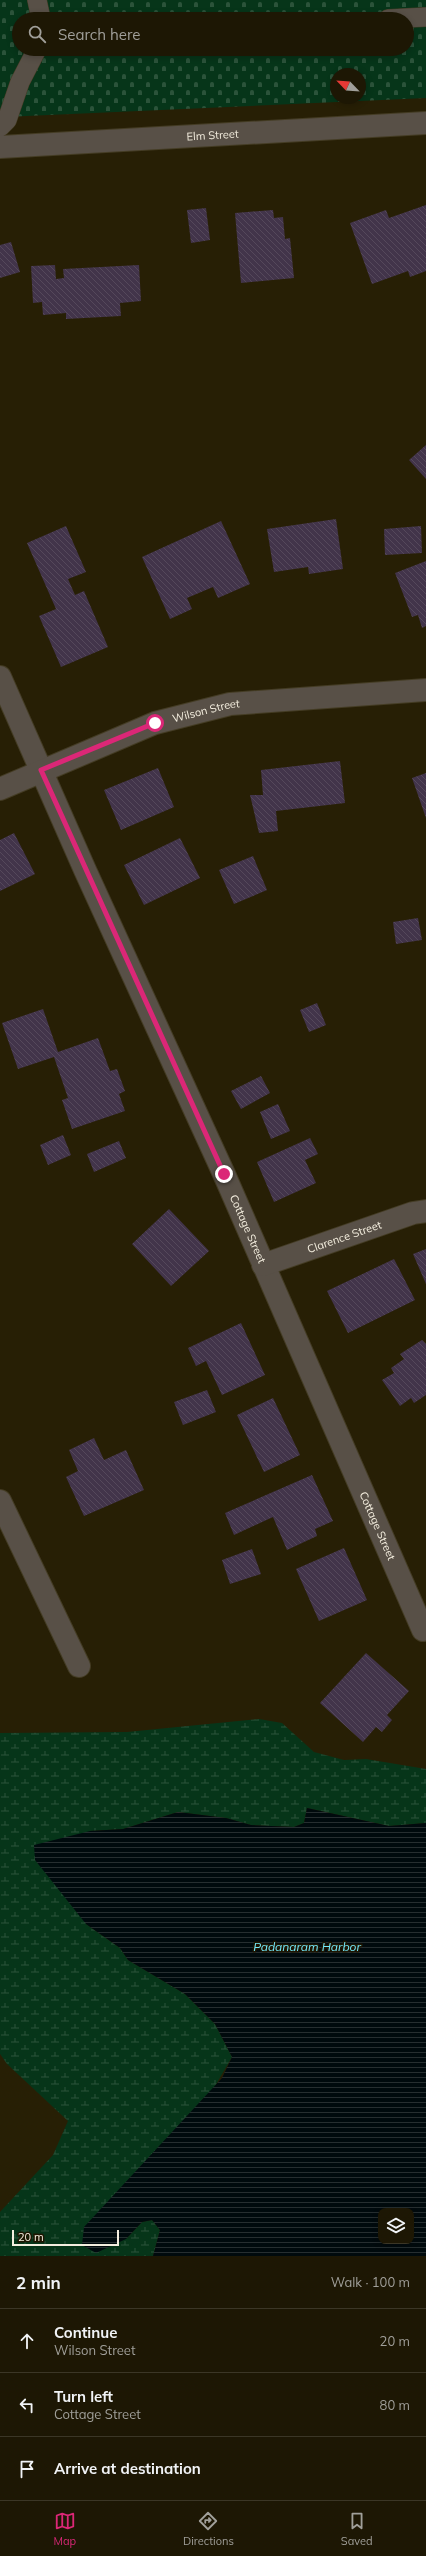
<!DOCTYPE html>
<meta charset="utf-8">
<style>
:root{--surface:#1d1704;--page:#2a2413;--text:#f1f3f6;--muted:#a09f9a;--line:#3b3626;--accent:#db2777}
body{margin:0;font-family:Mulish,sans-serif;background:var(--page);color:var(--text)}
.controls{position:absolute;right:12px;bottom:12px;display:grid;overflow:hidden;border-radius:8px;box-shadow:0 2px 6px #0003}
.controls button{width:36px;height:36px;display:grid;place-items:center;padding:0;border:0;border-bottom:1px solid var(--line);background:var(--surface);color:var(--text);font:20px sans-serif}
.compass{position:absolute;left:330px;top:68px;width:36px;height:36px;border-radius:50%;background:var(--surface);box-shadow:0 2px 6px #0003;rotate:295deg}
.scale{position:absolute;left:12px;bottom:10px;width:107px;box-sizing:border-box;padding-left:4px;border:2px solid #f4eedf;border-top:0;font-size:11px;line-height:14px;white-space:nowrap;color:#f4eedf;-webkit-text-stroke:3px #1e1500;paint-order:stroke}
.stop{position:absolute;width:12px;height:12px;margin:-9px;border:3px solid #db2777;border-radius:50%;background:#fff}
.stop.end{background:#db2777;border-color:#fff;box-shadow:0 1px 4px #0008}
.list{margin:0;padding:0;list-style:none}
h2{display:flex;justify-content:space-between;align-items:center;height:52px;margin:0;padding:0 16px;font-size:17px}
h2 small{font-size:13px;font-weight:400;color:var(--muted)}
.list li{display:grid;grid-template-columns:26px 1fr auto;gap:12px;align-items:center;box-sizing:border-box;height:64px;padding:0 16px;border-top:1px solid var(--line)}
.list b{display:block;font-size:15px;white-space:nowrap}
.list p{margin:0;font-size:13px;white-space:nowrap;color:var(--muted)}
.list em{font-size:13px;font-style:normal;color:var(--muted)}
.icon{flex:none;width:22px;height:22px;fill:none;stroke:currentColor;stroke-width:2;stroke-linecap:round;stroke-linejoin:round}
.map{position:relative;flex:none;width:426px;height:2256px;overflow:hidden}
.search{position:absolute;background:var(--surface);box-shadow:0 2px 6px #0003;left:12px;right:12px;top:12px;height:44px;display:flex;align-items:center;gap:10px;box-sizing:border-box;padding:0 14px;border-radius:22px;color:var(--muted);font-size:15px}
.sheet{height:244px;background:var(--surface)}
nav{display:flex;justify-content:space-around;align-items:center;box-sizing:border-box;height:56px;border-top:1px solid var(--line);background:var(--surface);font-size:11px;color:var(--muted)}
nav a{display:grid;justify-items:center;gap:2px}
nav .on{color:var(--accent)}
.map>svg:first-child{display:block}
.wetland{fill:url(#wetland-marsh)}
.cemetery{fill:url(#cemetery-stones);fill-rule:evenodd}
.water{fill:url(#water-rules);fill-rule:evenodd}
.building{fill:url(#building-back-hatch)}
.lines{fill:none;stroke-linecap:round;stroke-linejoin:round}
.service-casing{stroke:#443c24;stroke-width:20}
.minor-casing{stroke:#443c24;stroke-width:24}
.tertiary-casing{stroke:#443c24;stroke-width:24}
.service{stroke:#585047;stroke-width:19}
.minor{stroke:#585047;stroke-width:22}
.tertiary{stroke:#585047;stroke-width:22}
.route{stroke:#db2777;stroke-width:5}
.labels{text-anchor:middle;stroke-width:3;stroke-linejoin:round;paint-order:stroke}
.street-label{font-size:11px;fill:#f4eedf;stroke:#1e1500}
.water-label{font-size:12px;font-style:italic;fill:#73e8f9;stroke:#1e1500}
</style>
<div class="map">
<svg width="426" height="2256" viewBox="0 0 426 2256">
<defs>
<pattern id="wetland-marsh" width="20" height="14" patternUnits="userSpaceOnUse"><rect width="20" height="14" fill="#063519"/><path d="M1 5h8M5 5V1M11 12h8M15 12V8" fill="none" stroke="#2b533a"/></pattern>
<pattern id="cemetery-stones" width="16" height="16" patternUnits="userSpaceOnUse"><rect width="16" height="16" fill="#063519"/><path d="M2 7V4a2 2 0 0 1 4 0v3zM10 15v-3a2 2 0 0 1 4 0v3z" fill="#2b533a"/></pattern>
<pattern id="water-rules" width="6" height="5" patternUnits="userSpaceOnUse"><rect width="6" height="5" fill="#000a0d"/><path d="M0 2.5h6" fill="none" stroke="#262e30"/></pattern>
<pattern id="building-back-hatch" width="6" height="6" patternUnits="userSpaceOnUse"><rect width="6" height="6" fill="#42344a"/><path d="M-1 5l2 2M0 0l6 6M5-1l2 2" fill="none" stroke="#55485b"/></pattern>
</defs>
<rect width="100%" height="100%" fill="#271f05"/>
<path class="wetland" d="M259 1719 282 1723 314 1752 344 1760 366 1759 426 1769V1823L389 1826 307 1808 304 1823 294 1827 251 1825 226 1818 178 1812 123 1829 90 1831 86 1924 120 1948 128 1960 185 1994 215 2024 232 2057 126 2239 142 2222 152 2220 160 2230 153 2256H0V2212L53 2155 68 2121 7 2064 0 2054V1733L127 1732Z"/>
<path class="cemetery" d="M0 0H426V98L4 117 0 108ZM19 19H407V49H19ZM336 74H360V98H336Z"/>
<path class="water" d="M307 1808 389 1826 426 1823V2256H153L160 2230 152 2220 142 2222 126 2239 96 2253 82 2245 84 2227 222 2078 232 2057 215 2024 185 1994 128 1960 120 1948 86 1924 35 1860 34 1845 90 1831 123 1829 178 1812 226 1818 251 1825 294 1827 304 1823ZM381 2211H411V2241H381Z"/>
<path class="building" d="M426 205V271L410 277 408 271 372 284 350 223 386 210 389 218Z
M206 208 210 240 191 243 187 210Z
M273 210 274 218 283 217 285 239 290 238 294 278 241 283 235 213Z
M11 242 20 272 0 278V245Z
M55 265 56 279 64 278 63 269 139 265 141 301 120 303 121 316 66 319V313L43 315 42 302 33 303 31 266Z
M426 445V479L409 460Z
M336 519 343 569 309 574 308 567 274 572 267 529Z
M221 521 250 584 218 598 213 587 187 598 192 609 170 619 142 557Z
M66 526 86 572 68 579 75 595 84 591 108 647 61 667 39 616 56 609 27 543Z
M421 526 422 553 385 555 384 529Z
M426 561V626L422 628 418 615 412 617 395 573Z
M340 761 345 803 276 811 278 831 259 833 250 795H263L261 770Z
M158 768 174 807 121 830 104 790Z
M426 773V818L412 778Z
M14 833 35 874 0 891V840Z
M180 838 200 878 144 905 124 865Z
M253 856 267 890 234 904 219 870Z
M418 918 422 940 396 944 393 922Z
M317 1003 326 1025 309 1032 300 1010Z
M43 1009 58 1052 98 1038 110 1071 117 1069 125 1091 119 1094 125 1111 72 1129 62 1100 68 1098 54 1057 18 1069 2 1023Z
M261 1076 270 1093 241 1109 231 1091Z
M278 1104 290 1131 271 1139 260 1112Z
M63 1135 71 1155 48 1165 40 1145Z
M310 1138 318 1154 305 1160 316 1183 274 1202 257 1162Z
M119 1141 126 1158 94 1172 87 1154Z
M169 1209 209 1251 171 1286 132 1244Z
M426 1249V1284L413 1254Z
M394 1259 415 1300 348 1333 327 1291Z
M241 1323 265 1375 222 1395 206 1361 196 1366 188 1348Z
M422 1340 426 1344V1395L414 1403 411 1398 400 1406 382 1380 394 1373 391 1368 404 1359 400 1354Z
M207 1390 216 1412 183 1425 174 1402Z
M273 1398 300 1455 264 1472 237 1415Z
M94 1438 104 1460 126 1450 144 1490 84 1516 66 1477 78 1471 69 1450Z
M312 1475 333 1521 315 1529 317 1536 287 1550 273 1517 234 1535 225 1513Z
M344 1548 367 1600 319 1621 296 1569Z
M252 1549 261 1574 230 1584 222 1560Z
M366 1653 409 1691 387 1715 392 1720 382 1732 376 1727 363 1742 320 1703Z"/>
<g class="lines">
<defs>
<path id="service" d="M37 0 41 19
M388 19 426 17
M0 127 7 120 20 82 37 49"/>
<g id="minor">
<path id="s1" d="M0 677 85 870 224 1174 423 1630"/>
<path id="s2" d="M0 789 155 723 230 704 426 690"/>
<path id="s3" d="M263 1265 413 1213 426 1211"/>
<path d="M0 1501 79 1666"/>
</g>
<g id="tertiary">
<path id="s4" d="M0 147 426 123"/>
</g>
</defs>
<use href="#service" class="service-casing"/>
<use href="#minor" class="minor-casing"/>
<use href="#tertiary" class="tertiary-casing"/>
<use href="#service" class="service"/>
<use href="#minor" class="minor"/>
<use href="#tertiary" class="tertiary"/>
</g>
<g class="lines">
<path class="route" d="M155 723 41 770 224 1174"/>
</g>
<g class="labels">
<g class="street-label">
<text dy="4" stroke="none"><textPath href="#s4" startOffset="213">Elm Street</textPath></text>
<text dy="4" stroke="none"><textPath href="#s2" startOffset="221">Wilson Street</textPath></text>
<text dy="4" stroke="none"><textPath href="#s1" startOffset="605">Cottage Street</textPath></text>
<text dy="4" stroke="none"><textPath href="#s3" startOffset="86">Clarence Street</textPath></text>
<text dy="4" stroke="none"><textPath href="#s1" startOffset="929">Cottage Street</textPath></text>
</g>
<g class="water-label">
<text x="307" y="1951">Padanaram Harbor</text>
</g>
</g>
</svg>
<div class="controls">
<button><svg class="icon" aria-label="layers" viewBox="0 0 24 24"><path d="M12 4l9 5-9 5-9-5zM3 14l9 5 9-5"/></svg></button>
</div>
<svg class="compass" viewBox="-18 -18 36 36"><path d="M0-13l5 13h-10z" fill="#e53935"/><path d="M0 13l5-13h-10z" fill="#a09f9a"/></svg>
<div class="scale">20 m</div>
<div class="stop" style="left:155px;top:723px"></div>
<div class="stop end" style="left:224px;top:1174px"></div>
<div class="search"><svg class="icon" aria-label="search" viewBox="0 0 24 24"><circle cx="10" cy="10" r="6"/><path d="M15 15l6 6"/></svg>Search here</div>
</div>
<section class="sheet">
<h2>2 min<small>Walk · 100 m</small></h2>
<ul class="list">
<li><svg class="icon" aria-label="ahead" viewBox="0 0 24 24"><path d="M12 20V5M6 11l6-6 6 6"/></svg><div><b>Continue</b><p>Wilson Street</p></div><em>20 m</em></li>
<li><svg class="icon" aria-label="left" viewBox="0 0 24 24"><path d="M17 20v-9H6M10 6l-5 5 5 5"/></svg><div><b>Turn left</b><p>Cottage Street</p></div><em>80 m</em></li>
<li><svg class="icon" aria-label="arrive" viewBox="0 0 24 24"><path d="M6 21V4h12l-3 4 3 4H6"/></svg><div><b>Arrive at destination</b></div></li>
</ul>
</section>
<nav>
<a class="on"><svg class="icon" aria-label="map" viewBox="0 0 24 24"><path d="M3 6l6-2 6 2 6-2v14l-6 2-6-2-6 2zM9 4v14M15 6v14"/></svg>Map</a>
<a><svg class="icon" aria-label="directions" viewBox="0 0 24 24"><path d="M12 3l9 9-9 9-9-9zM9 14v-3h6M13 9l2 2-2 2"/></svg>Directions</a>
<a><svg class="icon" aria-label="saved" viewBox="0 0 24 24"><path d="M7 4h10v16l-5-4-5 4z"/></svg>Saved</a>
</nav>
